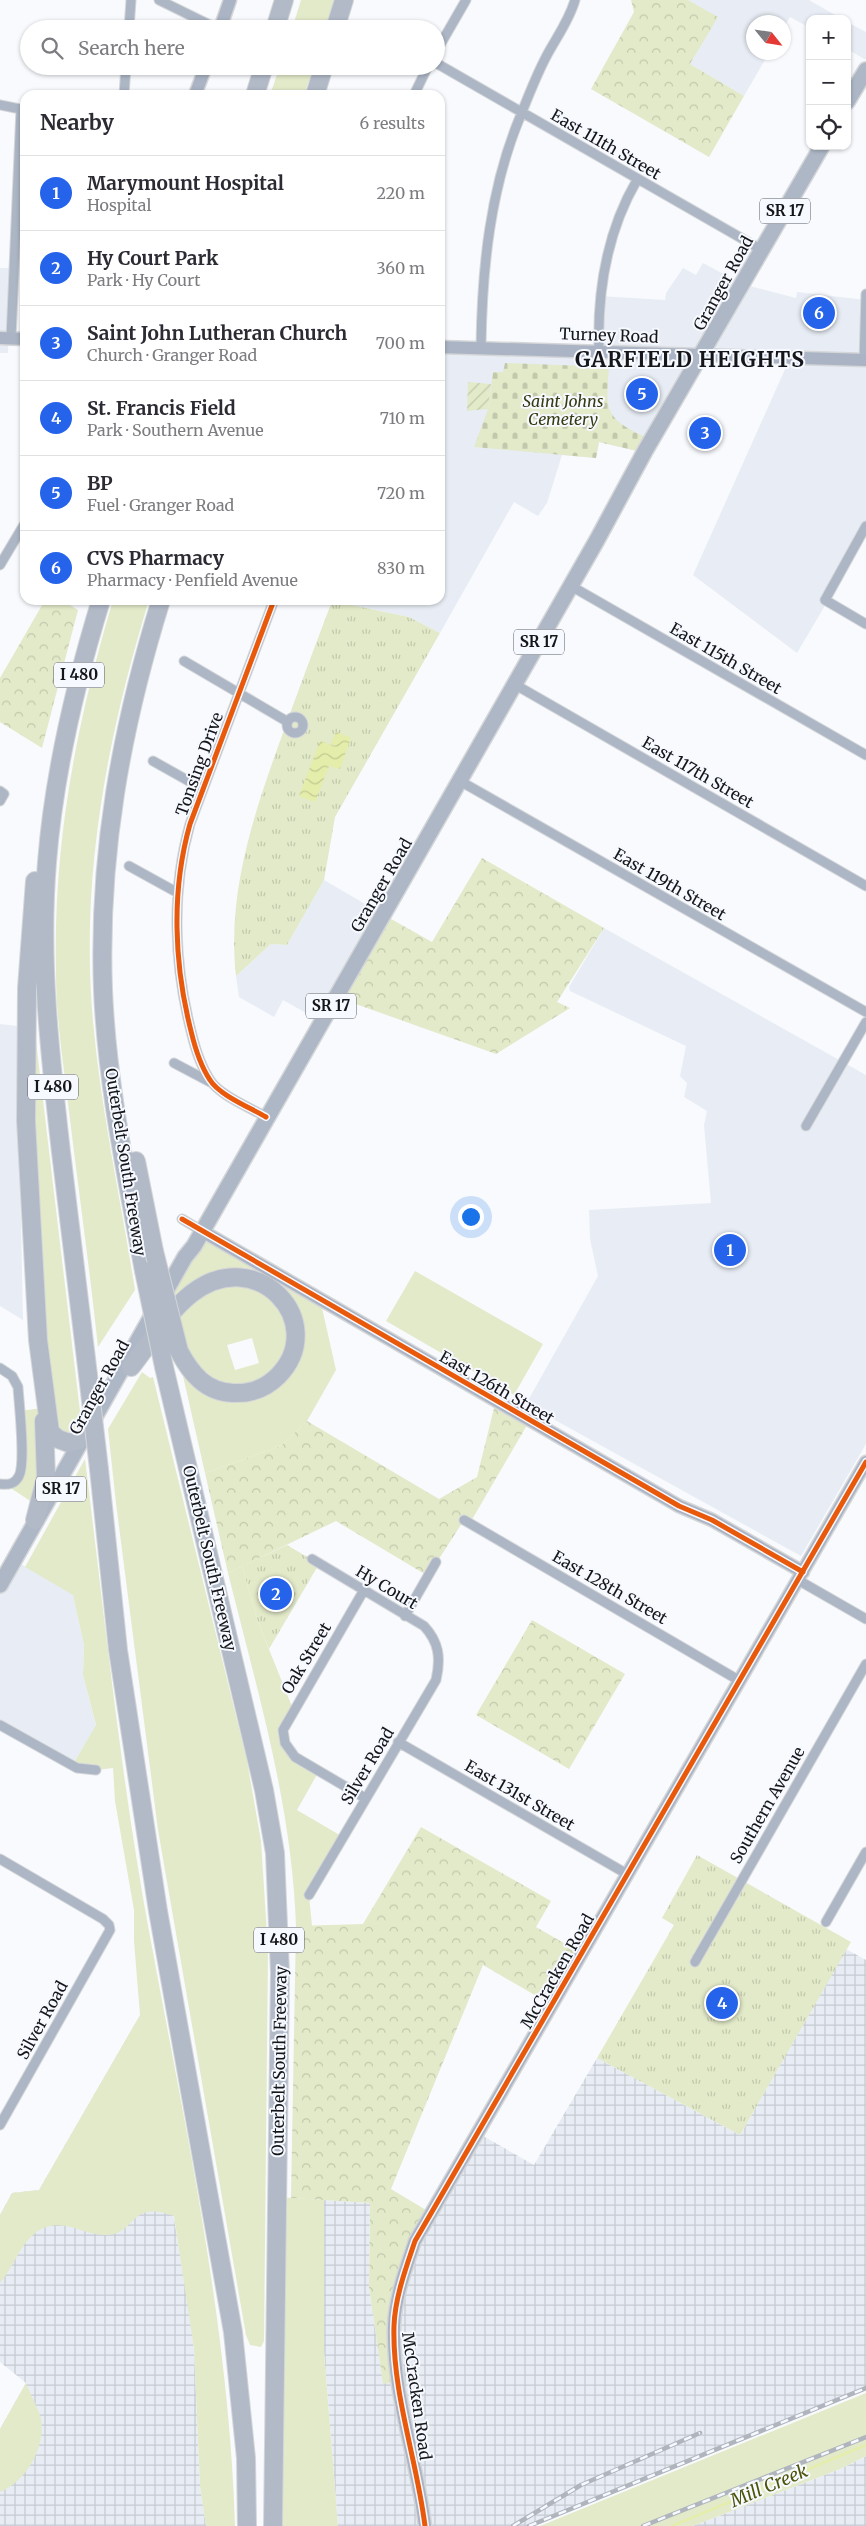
<!DOCTYPE html>
<meta charset="utf-8">
<style>
:root{--surface:#fff;--page:#f2f2f3;--text:#2b2b33;--muted:#7c7c81;--line:#e1e1e2;--accent:#2563eb}
body{margin:0;font-family:Merriweather,serif;background:var(--page);color:var(--text)}
.controls{position:absolute;right:15px;top:15px;display:grid;overflow:hidden;border-radius:10px;box-shadow:0 1px 4px #0004}
.controls button{width:45px;height:45px;display:grid;place-items:center;padding:0;border:0;border-bottom:1px solid var(--line);background:var(--surface);color:var(--text);font:25px sans-serif}
.compass{position:absolute;left:746px;top:15px;width:45px;height:45px;border-radius:50%;background:var(--surface);box-shadow:0 1px 4px #0004;rotate:120deg}
.you{position:absolute;left:470px;top:1216px;width:18px;height:18px;margin:-12px;border:4px solid #fff;border-radius:50%;background:#1a73e8;box-shadow:0 0 0 8px #1a73e833}
.badge{display:grid;place-items:center;width:32px;height:32px;border-radius:50%;background:var(--accent);color:#fff;font-size:16px;font-weight:700}
.pin{position:absolute;translate:-50% -50%;border:2px solid #fff;box-shadow:0 1px 5px #0006}
.list{margin:0;padding:0;list-style:none}
h2{display:flex;justify-content:space-between;align-items:center;height:65px;margin:0;padding:0 20px;font-size:21px}
h2 small{font-size:16px;font-weight:400;color:var(--muted)}
.list li{display:grid;grid-template-columns:32px 1fr auto;gap:15px;align-items:center;box-sizing:border-box;height:75px;padding:0 20px;border-top:1px solid var(--line)}
.list b{display:block;font-size:19px;white-space:nowrap}
.list p{margin:0;font-size:16px;white-space:nowrap;color:var(--muted)}
.list em{font-size:16px;font-style:normal;color:var(--muted)}
.icon{flex:none;width:28px;height:28px;fill:none;stroke:currentColor;stroke-width:2;stroke-linecap:round;stroke-linejoin:round}
.map{position:relative;flex:none;width:866px;height:2526px;overflow:hidden}
.search{position:absolute;background:var(--surface);box-shadow:0 1px 4px #0004;left:20px;top:20px;width:425px;height:55px;display:flex;align-items:center;gap:12px;box-sizing:border-box;padding:0 18px;border-radius:28px;color:var(--muted);font-size:19px}
.panel{position:absolute;background:var(--surface);box-shadow:0 1px 4px #0004;left:20px;top:90px;width:425px;height:515px;border-radius:15px}
.map>svg:first-child{display:block}
.built{fill:#e8edf5}
.industrial{fill:url(#industrial-grid)}
.grass{fill:#e3eac9;fill-rule:evenodd}
.forest{fill:url(#forest-crowns)}
.cemetery{fill:url(#cemetery-stones)}
.park{fill:url(#park-tufts)}
.garden{fill:url(#garden-furrows)}
.water{fill:url(#water-waves)}
.lines{fill:none;stroke-linecap:round;stroke-linejoin:round}
.stream{stroke:#e4edaa;stroke-width:2.5}
.street-casing{stroke:#d4d6d8;stroke-width:11}
.secondary-casing{stroke:#d4d6d8;stroke-width:15}
.primary-casing{stroke:#d4d6d8;stroke-width:18}
.highway-casing{stroke:#d4d6d8;stroke-width:20}
.street{stroke:#acb6c5;stroke-width:9}
.secondary{stroke:#abb4c4;stroke-width:12}
.primary{stroke:#adb7c6;stroke-width:15}
.highway{stroke:#b2bac8;stroke-width:18}
.rail-casing{stroke:#afb4bd;stroke-width:4.5}
.rail{stroke:#f6f9ff;stroke-width:2.5;stroke-dasharray:8;stroke-linecap:butt}
.highway-bridge-casing{stroke:#d4d6d8;stroke-width:20;stroke-linecap:butt}
.highway-bridge{stroke:#b2bac8;stroke-width:18}
.cycleway-casing{stroke:#f6f9ff;stroke-width:8}
.cycleway{stroke:#e8590c;stroke-width:5}
.labels{text-anchor:middle;stroke-width:4;stroke-linejoin:round;paint-order:stroke}
.shield{fill:#f6f9ff;stroke:#585a5e;stroke-width:1}
.shield-label{font-size:15px;font-weight:bold;fill:#141619}
.street-label{font-size:16px;fill:#141619;stroke:#f6f9ff}
.park-label{font-size:16px;font-style:italic;fill:#353a10;stroke:#f6f9ff}
.water-label{font-size:18px;font-style:italic;fill:#4d5408;stroke:#f6f9ff}
.district-label{font-size:21px;font-weight:bold;letter-spacing:1px;fill:#141619;stroke:#f6f9ff}
</style>
<div class="map">
<svg width="866" height="2526" viewBox="0 0 866 2526">
<defs>
<pattern id="industrial-grid" width="8" height="8" patternUnits="userSpaceOnUse" patternTransform="scale(1.25)"><rect width="8" height="8" fill="#e8edf5"/><path d="M0 4h8M4 0v8" fill="none" stroke="#c6cad1"/></pattern>
<pattern id="forest-crowns" width="20" height="18" patternUnits="userSpaceOnUse" patternTransform="scale(1.25)"><rect width="20" height="18" fill="#e3eac9"/><path d="M2 6a3 3 0 1 1 6 0M12 15a3 3 0 1 1 6 0" fill="none" stroke="#c2c8ac"/></pattern>
<pattern id="cemetery-stones" width="16" height="16" patternUnits="userSpaceOnUse" patternTransform="scale(1.25)"><rect width="16" height="16" fill="#e3eac9"/><path d="M2 7V4a2 2 0 0 1 4 0v3zM10 15v-3a2 2 0 0 1 4 0v3z" fill="#c2c8ac"/></pattern>
<pattern id="park-tufts" width="24" height="20" patternUnits="userSpaceOnUse" patternTransform="scale(1.25)"><rect width="24" height="20" fill="#e3eac9"/><path d="M3 7l-1-3M5 7V3M7 7l1-3M15 17l-1-3M17 17v-4M19 17l1-3" fill="none" stroke="#c2c8ac"/></pattern>
<pattern id="garden-furrows" width="10" height="10" patternUnits="userSpaceOnUse" patternTransform="scale(1.25)"><rect width="10" height="10" fill="#e3eac9"/><path d="M-1 1l2-2M0 10L10 0M9 11l2-2" fill="none" stroke="#c2c8ac"/></pattern>
<pattern id="water-waves" width="16" height="10" patternUnits="userSpaceOnUse" patternTransform="scale(1.25)"><rect width="16" height="10" fill="#e4edaa"/><path d="M0 5q4-4 8 0t8 0" fill="none" stroke="#c3ca92"/></pattern>
</defs>
<rect width="100%" height="100%" fill="#f8fafd"/>
<path class="built" d="M688 0H809L842 19H810V28L790 17 784 27V22H754V52L769 53 744 96 690 64 717 17Z
M847 22 866 32V60L847 49Z
M703 263 742 284 796 298 797 292 866 300V536L797 653 693 575 790 358 703 354 637 451 599 442 596 458 562 455 547 503 538 516 514 502 440 633 409 617 332 601 440 600V347L599 352V296L665 300 666 293 683 268 696 275Z
M0 268H10L8 353H0Z
M324 880 384 915 322 1022 283 1000 274 1017 239 997 236 976 271 944 287 945Z
M604 928 866 1075V1444L801 1556 526 1404 598 1276 590 1239 589 1210 711 1203 704 1125 707 1111 684 1097 687 1083 680 1076 686 1046 570 991 569 987Z
M0 1024 17 1026 23 1320 0 1306Z
M14 1560 73 1594 84 1645 83 1675 96 1726 72 1766 0 1725V1585Z"/>
<path class="industrial" d="M846 1949 866 1960V2388L529 2526H338L324 2352V2200L370 2203 369 2287 383 2383 399 2381 402 2280 478 2133 534 2165 597 2058 740 2135Z
M135 2024 142 2025 187 2297 194 2349 200 2485 206 2526H0V2429L26 2383 0 2362V2215L12 2193 39 2190Z
M866 2456V2526H693L840 2469Z"/>
<path class="grass" d="M301 0H334L326 29H292Z
M280 66H314L304 95H270Z
M113 600H149C107 737 80 878 93 1021 101 1112 121 1200 135 1290L98 1347C89 1263 77 1179 67 1095 62 1055 56 1014 56 974 53 843 76 725 113 600Z
M35 1033 81 1420 70 1439 53 1428 35 1211 32 1034Z
M202 1231 320 1299 336 1370 307 1421 281 1446 205 1473 164 1292ZM252 1338 259 1363 235 1370 227 1345Z
M415 1271 543 1344 514 1395 386 1321Z
M142 1372 150 1378 153 1377 247 1761 261 1841 268 1950 264 2341 261 2347 250 2345 246 2335 158 1830 116 1503 108 1429Z
M43 1408 46 1465 35 1504 6 1485 20 1474 19 1411Z
M85 1459C105 1620 121 1783 151 1942 187 2136 229 2329 235 2526H206L200 2486 194 2349 174 2216C127 2199 138 2235 105 2235 82 2235 62 2216 38 2231 20 2243 14 2267 0 2283V2215L12 2193 39 2190 140 2015 134 1941V1910L115 1801 113 1768 96 1770 72 1766 96 1725 83 1675 84 1645 73 1595 25 1567Z
M242 1566 258 1622 293 1709 283 1730 295 1757 319 1771 297 1810 343 1837 309 1895 312 1926H296C292 1805 257 1690 228 1573Z
M277 2197 324 2200V2352L338 2526H273Z
M26 2383C30 2394 36 2404 40 2415 48 2444 27 2481 0 2492V2429Z
M866 2393V2456L840 2469 693 2526H540Z"/>
<path class="forest" d="M631 0H688L718 17 690 64 744 96 709 157 591 89 634 12Z
M45 600H62L78 610 42 748 0 722V678Z
M482 858 604 928 557 1002 570 1008 496 1054 336 997 384 915 432 942Z
M496 1400 530 1420 470 1523 464 1520 428 1576 336 1521 228 1573 205 1473 281 1446 307 1421 439 1499 477 1477Z
M532 1620 625 1674 569 1769 476 1715Z
M421 1827 551 1901 536 1927 581 1953 552 2005 483 1965 391 2189 431 2213 415 2241 394 2326 399 2381 383 2384 369 2287 370 2203 291 2198 296 1926 363 1924Z"/>
<path class="cemetery" d="M505 363 609 367C606 410 603 417 645 437L637 451 599 442 596 458 474 447 488 409 493 372H503Z"/>
<path class="park" d="M332 601 409 617 440 633 335 817 324 880 287 945 271 944 236 976C227 896 252 819 279 744 296 696 314 649 332 601Z
M287 1545 319 1564 269 1649 258 1622 242 1566Z
M697 1855 851 1942 740 2135 597 2058 674 1925 662 1918Z"/>
<path class="garden" d="M468 382 491 384 488 409 467 411Z"/>
<path class="water" d="M336 732 351 738 340 769 329 766 315 802 299 796 320 741 339 748 331 744Z"/>
<g class="lines">
<path class="stream" d="M672 2526 866 2445"/>
<defs>
<path id="street" d="M159 0 214 27
M375 28 377 29
M129 29 131 0
M436 52 466 0
M436 63 762 250
M124 95 126 66
M414 95 428 66
M0 105 25 110
M11 338 21 109
M481 347C482 269 490 189 520 117 528 97 536 76 546 57 556 38 569 21 575 0
M599 352C597 291 606 233 637 180
M864 360 866 294
M866 526 825 600 866 624
M0 565 25 523
M571 586 866 755
M184 661 288 722
M514 684 866 886
M287 725a8 8 0 1 1 16 0a8 8 0 1 1-16 0Z
M153 761 203 789
M460 781 866 1012
M0 791 4 794 0 801
M129 866 178 893
M174 1063 210 1082
M266 1117C251 1108 219 1095 210 1080 200 1065 195 1048 191 1031 174 964 171 891 190 824L274 600
M806 1126 866 1022
M182 1219 202 1231
M0 1368 12 1376 18 1387C19 1404 26 1463 19 1476 15 1484 9 1485 0 1484
M464 1520 740 1681
M798 1580 866 1619
M364 1590 283 1730 285 1743 295 1757 365 1798
M405 1616 436 1562
M0 1725 77 1768 96 1770
M398 1742 627 1874
M0 1859 103 1919 109 1925 110 1930 0 2125
M309 1895 436 1680C441 1658 439 1642 424 1626L312 1559
M826 1922 866 1852
M695 1962 866 1664"/>
<path id="secondary" d="M220 29 230 0
M195 95 206 66
M0 338 25 339
M440 347 866 360
M202 1231 679 1506 712 1520 803 1572
M425 2526C417 2460 392 2393 394 2326 395 2297 406 2268 415 2241L866 1462"/>
<path id="primary" d="M847 102 866 70
M0 1585 185 1257 194 1246 597 540 645 451 822 146"/>
<path id="highway" d="M275 29 284 0
M335 29 344 0
M255 95 264 66
M315 95 324 66
M35 881 27 988 26 1121 38 1340 50 1432 58 1439 69 1443 92 1436
M136 1161 154 1251
M144 1271C127 1178 107 1085 103 990 98 855 121 729 161 600
M131 1367C150 1343 167 1313 191 1294 257 1242 330 1323 278 1376 266 1388 250 1394 233 1393 206 1392 191 1374 179 1351
M164 1367 264 1790 275 1853 280 1973 273 2526
M88 1375C79 1301 70 1227 61 1152 50 1056 39 959 47 862 54 773 75 685 101 600
M99 1469 118 1650 158 1911 233 2332 246 2458 247 2526
M35 1520 46 1477 44 1421"/>
</defs>
<use href="#street" class="street-casing"/>
<use href="#secondary" class="secondary-casing"/>
<use href="#primary" class="primary-casing"/>
<use href="#highway" class="highway-casing"/>
<use href="#street" class="street"/>
<use href="#secondary" class="secondary"/>
<use href="#primary" class="primary"/>
<use href="#highway" class="highway"/>
<defs>
<path id="rail" d="M513 2526 581 2485 700 2433
M529 2526 866 2388
M643 2526 866 2437"/>
</defs>
<use href="#rail" class="rail-casing"/>
<use href="#rail" class="rail"/>
<defs>
<path id="highway-bridge" d="M154 1251 179 1351
M144 1271 164 1367
M88 1375 99 1469"/>
</defs>
<use href="#highway-bridge" class="highway-bridge-casing"/>
<use href="#highway-bridge" class="highway-bridge"/>
<defs>
<path id="cycleway" d="M266 1117C251 1108 219 1095 210 1080 200 1065 195 1048 191 1031 174 964 171 891 190 824L274 600
M182 1219 679 1506 712 1520 803 1572
M425 2526C417 2460 392 2393 394 2326 395 2297 406 2268 415 2241L866 1462"/>
</defs>
<use href="#cycleway" class="cycleway-casing"/>
<use href="#cycleway" class="cycleway"/>
</g>
<g class="labels">
<g class="shield">
<rect x="760" y="198.5" width="50" height="25" rx="4"/>
<rect x="514" y="629.5" width="50" height="25" rx="4"/>
<rect x="54" y="662.5" width="50" height="25" rx="4"/>
<rect x="306" y="993.5" width="50" height="25" rx="4"/>
<rect x="28" y="1074.5" width="50" height="25" rx="4"/>
<rect x="36" y="1476.5" width="50" height="25" rx="4"/>
<rect x="254" y="1927.5" width="50" height="25" rx="4"/>
</g>
<g class="shield-label">
<text x="785" y="216">SR 17</text>
<text x="539" y="647">SR 17</text>
<text x="79" y="680">I 480</text>
<text x="331" y="1011">SR 17</text>
<text x="53" y="1092">I 480</text>
<text x="61" y="1494">SR 17</text>
<text x="279" y="1945">I 480</text>
</g>
<g class="street-label">
<text transform="translate(606 144) rotate(30)" y="6">East 111th Street</text>
<text transform="translate(723 283) rotate(-61)" y="6">Granger Road</text>
<text transform="translate(609 335) rotate(2)" y="6">Turney Road</text>
<text transform="translate(726 658) rotate(30)" y="6">East 115th Street</text>
<text transform="translate(199 764) rotate(-70)" y="6">Tonsing Drive</text>
<text transform="translate(698 772) rotate(30)" y="6">East 117th Street</text>
<text transform="translate(670 884) rotate(30)" y="6">East 119th Street</text>
<text transform="translate(381 885) rotate(-60)" y="6">Granger Road</text>
<text transform="translate(126 1162) rotate(81)" y="6">Outerbelt South Freeway</text>
<text transform="translate(99 1387) rotate(-61)" y="6">Granger Road</text>
<text transform="translate(497 1387) rotate(30)" y="6">East 126th Street</text>
<text transform="translate(210 1558) rotate(77)" y="6">Outerbelt South Freeway</text>
<text transform="translate(387 1587) rotate(31)" y="6">Hy Court</text>
<text transform="translate(610 1587) rotate(30)" y="6">East 128th Street</text>
<text transform="translate(306 1658) rotate(-59)" y="6">Oak Street</text>
<text transform="translate(367 1766) rotate(-59)" y="6">Silver Road</text>
<text transform="translate(520 1795) rotate(30)" y="6">East 131st Street</text>
<text transform="translate(767 1805) rotate(-60)" y="6">Southern Avenue</text>
<text transform="translate(557 1971) rotate(-60)" y="6">McCracken Road</text>
<text transform="translate(42 2020) rotate(-61)" y="6">Silver Road</text>
<text transform="translate(279 2061) rotate(-89)" y="6">Outerbelt South Freeway</text>
<text transform="translate(417 2396) rotate(82)" y="6">McCracken Road</text>
</g>
<g class="park-label">
<text x="563" y="407">Saint Johns<tspan x="563" dy="18">Cemetery</tspan></text>
</g>
<g class="water-label">
<text transform="translate(769 2486) rotate(-23)" y="6">Mill Creek</text>
</g>
<g class="district-label">
<text x="690" y="367">GARFIELD HEIGHTS</text>
</g>
</g>
</svg>
<div class="controls">
<button>+</button>
<button>−</button>
<button><svg class="icon" aria-label="locate" viewBox="0 0 24 24"><circle cx="12" cy="12" r="6"/><path d="M12 2v4M12 18v4M2 12h4M18 12h4"/></svg></button>
</div>
<svg class="compass" viewBox="-18 -18 36 36"><path d="M0-13l5 13h-10z" fill="#e53935"/><path d="M0 13l5-13h-10z" fill="#7c7c81"/></svg>
<div class="you"></div>
<div class="pin badge" style="left:730px;top:1250px">1</div>
<div class="pin badge" style="left:276px;top:1594px">2</div>
<div class="pin badge" style="left:705px;top:433px">3</div>
<div class="pin badge" style="left:722px;top:2003px">4</div>
<div class="pin badge" style="left:642px;top:394px">5</div>
<div class="pin badge" style="left:819px;top:313px">6</div>
<div class="search"><svg class="icon" aria-label="search" viewBox="0 0 24 24"><circle cx="10" cy="10" r="6"/><path d="M15 15l6 6"/></svg>Search here</div>
<section class="panel">
<h2>Nearby<small>6 results</small></h2>
<ul class="list">
<li><span class="badge">1</span><div><b>Marymount Hospital</b><p>Hospital</p></div><em>220 m</em></li>
<li><span class="badge">2</span><div><b>Hy Court Park</b><p>Park · Hy Court</p></div><em>360 m</em></li>
<li><span class="badge">3</span><div><b>Saint John Lutheran Church</b><p>Church · Granger Road</p></div><em>700 m</em></li>
<li><span class="badge">4</span><div><b>St. Francis Field</b><p>Park · Southern Avenue</p></div><em>710 m</em></li>
<li><span class="badge">5</span><div><b>BP</b><p>Fuel · Granger Road</p></div><em>720 m</em></li>
<li><span class="badge">6</span><div><b>CVS Pharmacy</b><p>Pharmacy · Penfield Avenue</p></div><em>830 m</em></li>
</ul>
</section>
</div>
